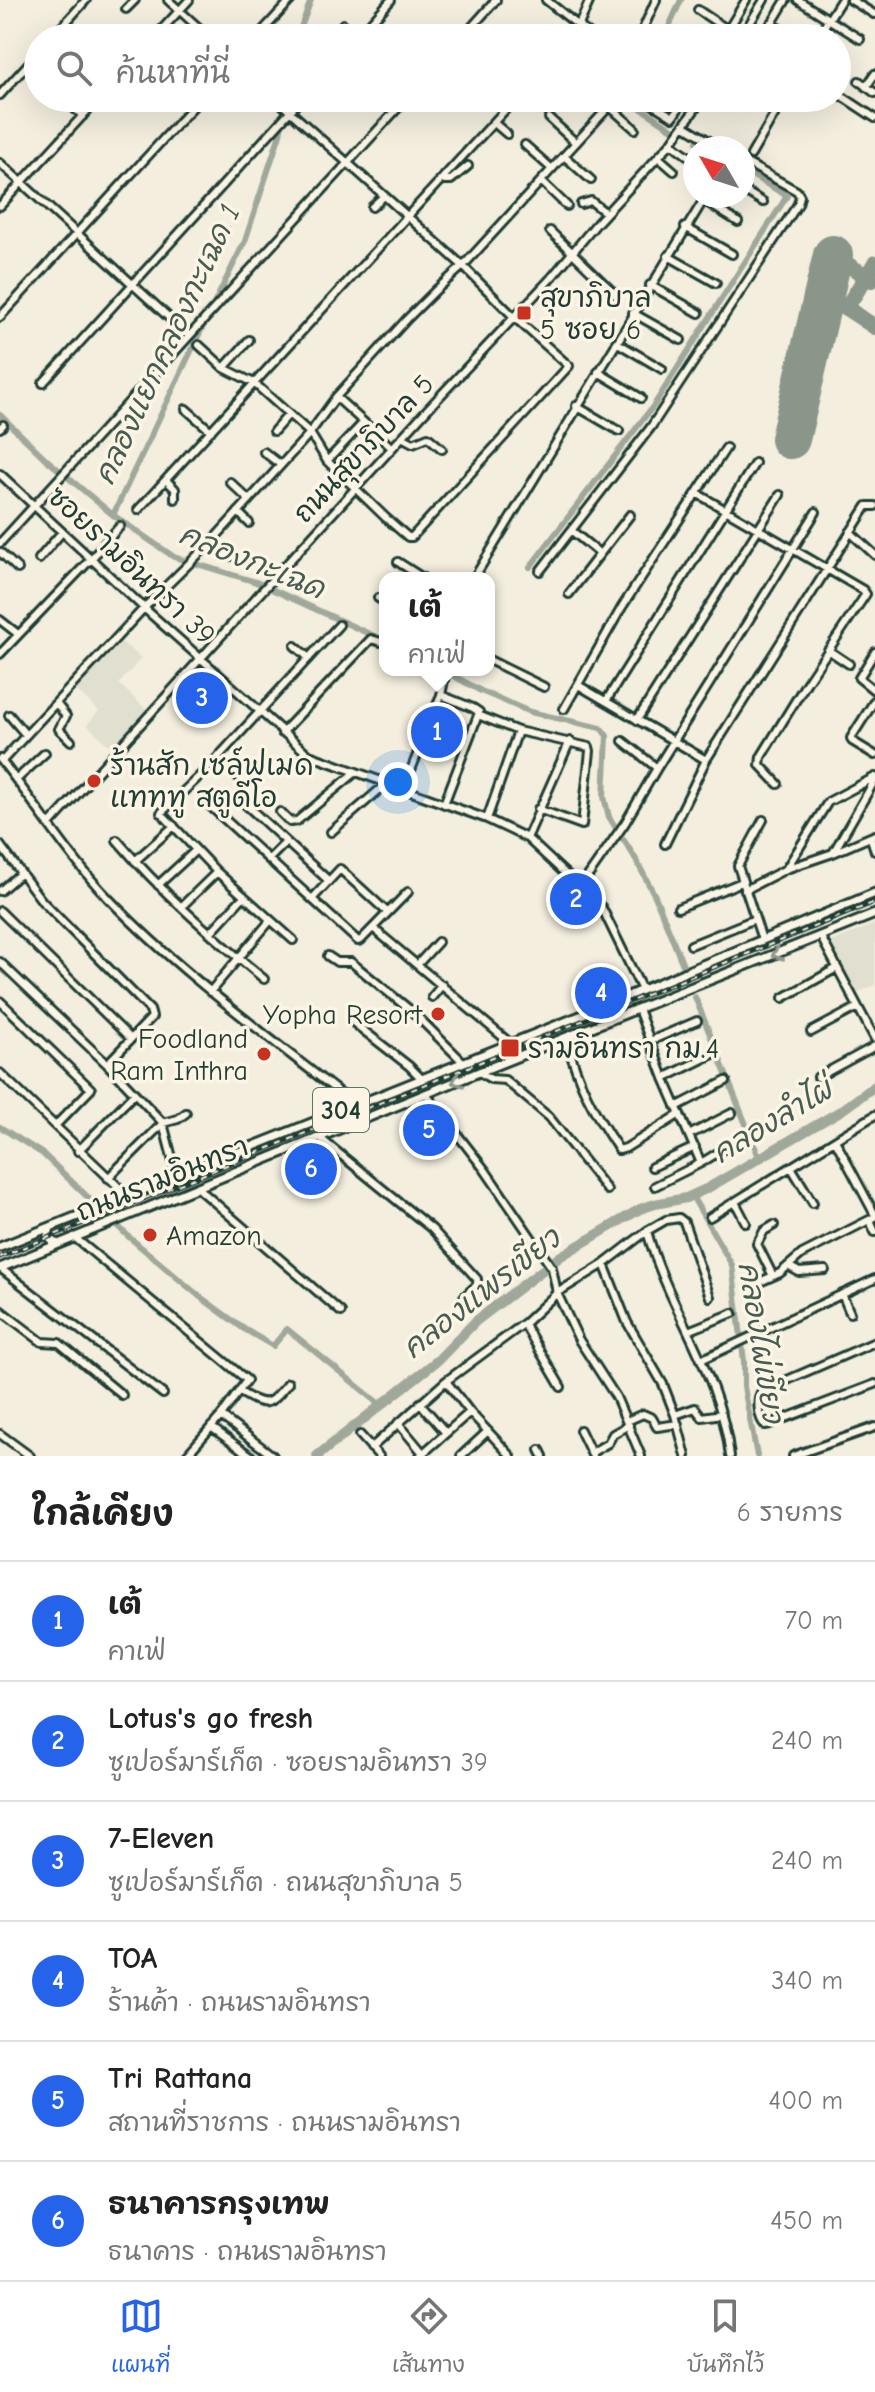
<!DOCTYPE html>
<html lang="th">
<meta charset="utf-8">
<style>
:root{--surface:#fff;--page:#f6f6f6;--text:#222;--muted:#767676;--line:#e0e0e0;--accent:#2563eb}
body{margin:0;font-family:"Comic Neue","Playpen Sans Thai",sans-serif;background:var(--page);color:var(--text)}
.compass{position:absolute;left:683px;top:136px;width:72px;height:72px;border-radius:50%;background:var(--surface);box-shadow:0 8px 32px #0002;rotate:309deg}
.you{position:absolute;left:398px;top:782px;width:28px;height:28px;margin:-20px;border:6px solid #fff;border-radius:50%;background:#1a73e8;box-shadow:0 0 0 12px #1a73e833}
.badge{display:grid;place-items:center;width:52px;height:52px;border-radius:50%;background:var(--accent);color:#fff;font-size:26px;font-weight:700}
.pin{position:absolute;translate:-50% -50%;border:4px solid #fff;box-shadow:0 2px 8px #0006}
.popup{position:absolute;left:379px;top:572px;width:116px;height:104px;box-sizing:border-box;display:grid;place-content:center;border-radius:16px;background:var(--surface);filter:drop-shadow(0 2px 6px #0005);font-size:26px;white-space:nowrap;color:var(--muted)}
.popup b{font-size:30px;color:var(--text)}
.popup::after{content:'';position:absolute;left:50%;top:100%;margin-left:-16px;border:16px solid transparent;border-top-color:var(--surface)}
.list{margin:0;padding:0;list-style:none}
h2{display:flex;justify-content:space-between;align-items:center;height:104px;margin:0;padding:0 32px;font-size:34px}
h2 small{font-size:26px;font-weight:400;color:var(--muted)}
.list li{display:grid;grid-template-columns:52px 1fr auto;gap:24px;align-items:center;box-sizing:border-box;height:120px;padding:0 32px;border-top:2px solid var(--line)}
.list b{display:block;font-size:30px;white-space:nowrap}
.list p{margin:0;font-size:26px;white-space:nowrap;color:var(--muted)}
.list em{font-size:26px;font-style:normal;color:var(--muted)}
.icon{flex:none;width:44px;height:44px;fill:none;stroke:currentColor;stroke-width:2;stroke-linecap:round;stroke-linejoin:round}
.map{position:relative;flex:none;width:875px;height:1456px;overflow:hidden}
.search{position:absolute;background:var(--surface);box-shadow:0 8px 32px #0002;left:24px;right:24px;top:24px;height:88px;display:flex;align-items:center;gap:20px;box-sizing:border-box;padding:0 28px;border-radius:44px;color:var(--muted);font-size:30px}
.sheet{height:824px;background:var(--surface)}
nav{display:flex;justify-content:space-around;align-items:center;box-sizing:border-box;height:112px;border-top:2px solid var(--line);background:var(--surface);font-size:22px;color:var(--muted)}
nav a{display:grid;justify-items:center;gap:4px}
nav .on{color:var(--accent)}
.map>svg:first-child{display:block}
.built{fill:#e1dfd0}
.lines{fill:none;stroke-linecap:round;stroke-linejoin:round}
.canal{stroke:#a0a89b;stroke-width:6}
.river{stroke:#a0a89b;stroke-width:10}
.taxiway{stroke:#899689;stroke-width:16}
.runway{stroke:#899689;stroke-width:40}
.minor-casing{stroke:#1f3d34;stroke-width:12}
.major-casing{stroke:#1f3d34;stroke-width:13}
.minor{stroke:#fcf5e5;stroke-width:6}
.major{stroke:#fcf5e5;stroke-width:7}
.rail-casing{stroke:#1f3d34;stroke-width:5}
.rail{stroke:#fcf5e5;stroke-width:2;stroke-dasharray:6;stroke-linecap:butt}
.oneway{stroke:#8e998c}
.poi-dot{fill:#c8321e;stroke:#fcf5e5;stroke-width:3}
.labels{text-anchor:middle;stroke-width:7;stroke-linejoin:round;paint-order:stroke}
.shield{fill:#fcf5e5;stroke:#617469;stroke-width:2}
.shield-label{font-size:26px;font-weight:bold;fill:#1f3d34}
.poi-label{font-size:28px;fill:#1f3d34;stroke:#fcf5e5;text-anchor:start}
.street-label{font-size:28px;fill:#1f3d34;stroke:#fcf5e5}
.water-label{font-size:30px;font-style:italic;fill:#465d53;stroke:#fcf5e5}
</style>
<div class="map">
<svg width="875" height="1456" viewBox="0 0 875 1456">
<rect width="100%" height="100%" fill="#f3eede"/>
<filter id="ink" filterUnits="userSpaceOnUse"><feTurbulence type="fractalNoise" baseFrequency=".0125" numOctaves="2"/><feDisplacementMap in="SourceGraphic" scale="16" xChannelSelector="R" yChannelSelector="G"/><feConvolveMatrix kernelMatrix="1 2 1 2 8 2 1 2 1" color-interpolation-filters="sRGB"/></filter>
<g filter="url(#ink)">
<path class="built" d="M118 639 141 658 119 684 148 711 113 749 87 725 99 711 74 688Z
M875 924V985L856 993 828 943Z"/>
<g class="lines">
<path class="canal" d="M297 38 311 0
M664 38 681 0
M636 98 633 103 671 128
M697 142 707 148
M210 312 245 241 280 134 286 98
M0 415 47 460 113 515 174 557 256 582 385 641
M113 515 205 322
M530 567 654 405 787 196 743 170
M443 670 481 691 530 712 601 728 607 736 604 797 609 817 634 856 655 896 683 965
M695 997 759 1157
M0 1127 43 1154 129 1237 199 1296 244 1329 273 1346 287 1329 382 1406
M692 1196 732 1265 744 1361V1387L757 1456"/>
<path class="river" d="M317 1456 438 1360 476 1321 561 1256 640 1209 655 1204 686 1198 708 1188 842 1110 875 1086"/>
<path class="taxiway" d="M833 255 872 280
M875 263 846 308 875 327
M822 303 846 308"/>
<path class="runway" d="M790 439 833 255"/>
<defs>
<path id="minor" d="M168 0 210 38
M546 0 594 38
M798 0 860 39
M851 0 874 14
M126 9 135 0
M698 10 728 30 746 0
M771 23 794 38
M343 24 357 37
M579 25 590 0
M52 38 86 0
M154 38 189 0
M256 38 291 0
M357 38 391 0
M462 38 496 0
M639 38 656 0
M741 38 764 0
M763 38 786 0
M817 38 841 0
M837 59 845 64
M859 81 875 93
M866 87 875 74
M837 93 875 118
M0 95 38 53
M63 98 83 116
M142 98 143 100
M644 99 673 117 685 98
M609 106 635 129
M549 118 576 143
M493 122 507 134
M685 126 721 148
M671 143 695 161
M525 145 552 169
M751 155 784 98
M564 156 591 180
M658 157 674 171
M0 163 188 335
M440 180H451L468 166
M541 181 567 206
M743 190 763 202
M703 200 738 222
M581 204 591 201 606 213
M0 206 99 98
M372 207 384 196
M685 227 732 254
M550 231 615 294
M668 256 716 283
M650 285 699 313
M633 313 681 340
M0 317 201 98
M616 342 662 369
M199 345 224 368 254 383 310 433 327 461 386 518 408 537H412L569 366 514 317 463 266 275 98
M224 368 249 340
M598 372 641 398
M43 383 302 98
M336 397 392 448
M576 406 619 431
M186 409 211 431
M0 428 3 425
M274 431 289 414
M402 437 413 443 428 437 442 449
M264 452 281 465
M327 461 363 423
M0 474 144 608 309 755 487 819 527 838 602 908 642 990
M166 480 175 489V499
M230 482 249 500
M698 494 863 590 866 594 807 682 761 757 760 765 778 784
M138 510 516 98
M238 512 249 523
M572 531 600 554
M850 532 875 555
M213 540 231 556
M0 543 407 98
M0 552 18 569
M39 559 62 532
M398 562 423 578
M540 571 651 427 798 204 800 196 797 191 743 161
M474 578 706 196
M569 594 630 515
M378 598 385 602
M0 620 18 634
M295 646 309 658
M828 650 849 664
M875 652 859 678 875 691
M0 654 92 558 120 526
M489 660 544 687
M578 685 706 760
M441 695 473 708 479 712 478 715 518 731 589 747 590 751 582 825 538 809
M875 700 851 738 852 741 875 755
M606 701 755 463
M56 703 66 716 59 729 71 741
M564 709 622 607 726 448
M9 715 26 735
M637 720 780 495
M282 733 371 639 381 642
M623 741 657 768
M0 759C36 804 68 856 108 898 183 976 271 1038 355 1105
M216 759 237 776
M2 761 144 608 213 540 310 433 336 397 407 319 436 290 463 266 617 98
M16 780 45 753
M403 790 441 695 446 670
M244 803 329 881
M208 804 358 941 361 940 408 892
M444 804 478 715
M280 812 290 822 297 821 356 772
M161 813 209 767 339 625
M165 817 217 872 293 940
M487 819 518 731
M50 824 424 413 552 277 597 223 671 143 703 98
M331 832 387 783
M527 838 570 741
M871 838 875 851
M117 840C161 892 212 936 264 979
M665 844 706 760 867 506H875
M0 845 42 901 150 1010 152 1017 107 1064
M833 853 875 780
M269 859 286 842
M135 861 174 826
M786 869 828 802 875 777
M158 885 196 850
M581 886 625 823 657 768 816 512
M745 890 786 869 833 853 875 835
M0 891 21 873
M313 898 340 869 387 912
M181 907 217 872
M678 908 742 882
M0 911 131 1039
M373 928 510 1043
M210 933 244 896
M821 937 875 1039
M762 940 738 866 763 820
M691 945 755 919
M328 956 337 962H351L415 1014 463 1062
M0 962 107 1064 163 1123 177 1177
M417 965 438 942
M210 992 270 921
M432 997 442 985
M783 998 837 968
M0 1001 91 1089 55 1126
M638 1009 664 1078 701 1163
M354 1023 409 1066 422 1079
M811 1032 858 1007
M566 1038C578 1083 593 1112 619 1150L626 1148 680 1114
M650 1041 697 1021
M479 1072 491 1079 505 1080 549 1117 607 1190
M0 1073 128 1196
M818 1077 875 1046
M664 1078 713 1054
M426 1094 485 1170 552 1268 557 1293 579 1340 616 1397 641 1456
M676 1107 726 1081
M689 1135 732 1113
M320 1138 432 1229 477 1279V1285L464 1297
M835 1140 875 1215
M78 1151 134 1094
M652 1167 695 1147
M791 1167 813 1203
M108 1178 163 1123 178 1119 186 1113
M655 1186 701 1163 745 1136
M198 1188 341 1312
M735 1202 746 1223
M710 1217 875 1115
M870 1221 875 1232
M647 1231C668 1309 721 1374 730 1456
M74 1237 247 1380 221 1416 186 1456
M604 1264 627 1322 663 1384 675 1415 686 1456
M788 1266 799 1272 825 1270
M0 1268 163 1394
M773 1276 757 1244 764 1231 774 1225
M762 1281 780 1273 802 1254 875 1217
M842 1294 850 1313
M0 1310 42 1342 59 1343 122 1395
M524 1324 561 1387
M688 1331 733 1313
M875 1342 762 1391C756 1399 758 1418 765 1425L770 1424 875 1384
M703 1359 875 1279
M446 1381 470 1412 511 1456
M240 1392C266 1408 269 1406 288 1383
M420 1403 446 1433
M675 1415 695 1408 702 1417 722 1414
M221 1416 273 1456
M627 1421 643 1414 652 1418 657 1427 678 1424
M398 1423 423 1453
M211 1427 251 1456
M580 1430 592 1455
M0 1434 30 1456
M360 1435 379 1456
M371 1448 446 1381 526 1322 557 1293 604 1264 647 1231 666 1220 679 1218 684 1222 710 1297
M540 1450 543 1456
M591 1453 608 1443 613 1434 629 1425
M420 1456 470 1412
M461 1456 488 1431
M793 1456 875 1427"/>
<path id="major" d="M50 1227 48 1236 53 1242 59 1244
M0 1247 580 1016 875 893
M0 1268 479 1072 875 914"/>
</defs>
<use href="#minor" class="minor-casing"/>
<use href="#major" class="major-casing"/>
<use href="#minor" class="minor"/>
<use href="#major" class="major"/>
<defs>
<path id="rail" d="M0 1257 875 902"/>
</defs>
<use href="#rail" class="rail-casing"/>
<use href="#rail" class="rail"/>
</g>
<defs><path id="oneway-chevron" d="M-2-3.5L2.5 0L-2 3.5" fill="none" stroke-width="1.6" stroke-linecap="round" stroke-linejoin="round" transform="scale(2)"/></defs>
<g class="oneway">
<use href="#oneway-chevron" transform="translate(777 954) rotate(158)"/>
<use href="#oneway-chevron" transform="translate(457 1081) rotate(157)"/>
</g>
</g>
<g class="poi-dot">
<rect x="516" y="305" width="16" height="16" rx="4"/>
<circle cx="94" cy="781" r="8"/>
<circle cx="438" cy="1014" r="8"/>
<rect x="500" y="1038" width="20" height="20" rx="4"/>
<circle cx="264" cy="1054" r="8"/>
<circle cx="150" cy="1235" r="8"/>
</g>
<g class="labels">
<rect class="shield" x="313" y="1088" width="56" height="44" rx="6"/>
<g class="shield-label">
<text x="341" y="1119">304</text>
</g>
<g class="poi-label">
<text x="540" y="307">สุขาภิบาล<tspan x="540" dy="32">5 ซอย 6</tspan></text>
<text x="110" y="775">ร้านสัก เซล์ฟเมด<tspan x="110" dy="32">แทททู สตูดีโอ</tspan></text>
<text x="422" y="1024" text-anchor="end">Yopha Resort</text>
<text x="248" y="1048" text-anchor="end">Foodland<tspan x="248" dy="32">Ram Inthra</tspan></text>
<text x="528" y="1058">รามอินทรา กม.4</text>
<text x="166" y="1245">Amazon</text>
</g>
<g class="street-label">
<text transform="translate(363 448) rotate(-47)" y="10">ถนนสุขาภิบาล 5</text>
<text transform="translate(132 565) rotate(43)" y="10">ซอยรามอินทรา 39</text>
<text transform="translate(162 1178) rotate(-22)" y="10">ถนนรามอินทรา</text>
</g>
<g class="water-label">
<text transform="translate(167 344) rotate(-65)" y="10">คลองแยกคลองกะเฉด 1</text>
<text transform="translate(252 561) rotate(22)" y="10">คลองกะเฉด</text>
<text transform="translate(772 1121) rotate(-31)" y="10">คลองลำไผ่</text>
<text transform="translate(481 1293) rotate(-38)" y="10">คลองแพรเขียว</text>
<text transform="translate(761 1342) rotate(81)" y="10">คลองไผ่เขียว</text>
</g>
</g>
</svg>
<svg class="compass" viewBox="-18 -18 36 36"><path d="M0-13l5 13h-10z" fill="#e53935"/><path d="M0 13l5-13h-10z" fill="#767676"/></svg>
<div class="you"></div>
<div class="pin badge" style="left:437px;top:732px">1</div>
<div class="popup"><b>เต้</b>คาเฟ่</div>
<div class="pin badge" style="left:576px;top:899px">2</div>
<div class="pin badge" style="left:202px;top:698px">3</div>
<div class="pin badge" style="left:601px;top:993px">4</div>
<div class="pin badge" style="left:429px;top:1130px">5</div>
<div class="pin badge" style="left:311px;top:1169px">6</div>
<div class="search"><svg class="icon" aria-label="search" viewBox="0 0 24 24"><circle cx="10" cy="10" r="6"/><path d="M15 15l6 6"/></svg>ค้นหาที่นี่</div>
</div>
<section class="sheet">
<h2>ใกล้เคียง<small>6 รายการ</small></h2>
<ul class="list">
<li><span class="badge">1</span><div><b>เต้</b><p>คาเฟ่</p></div><em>70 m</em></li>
<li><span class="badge">2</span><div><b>Lotus's go fresh</b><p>ซูเปอร์มาร์เก็ต · ซอยรามอินทรา 39</p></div><em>240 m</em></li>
<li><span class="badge">3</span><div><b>7-Eleven</b><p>ซูเปอร์มาร์เก็ต · ถนนสุขาภิบาล 5</p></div><em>240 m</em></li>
<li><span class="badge">4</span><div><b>TOA</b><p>ร้านค้า · ถนนรามอินทรา</p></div><em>340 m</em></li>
<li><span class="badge">5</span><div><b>Tri Rattana</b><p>สถานที่ราชการ · ถนนรามอินทรา</p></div><em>400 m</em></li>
<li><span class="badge">6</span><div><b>ธนาคารกรุงเทพ</b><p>ธนาคาร · ถนนรามอินทรา</p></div><em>450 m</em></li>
</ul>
</section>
<nav>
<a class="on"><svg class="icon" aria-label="map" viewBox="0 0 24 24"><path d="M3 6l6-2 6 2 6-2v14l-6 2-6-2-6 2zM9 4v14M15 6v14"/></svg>แผนที่</a>
<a><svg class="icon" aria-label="directions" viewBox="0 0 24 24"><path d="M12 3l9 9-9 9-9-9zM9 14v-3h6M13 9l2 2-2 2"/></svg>เส้นทาง</a>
<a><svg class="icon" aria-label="saved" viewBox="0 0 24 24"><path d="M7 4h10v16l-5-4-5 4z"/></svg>บันทึกไว้</a>
</nav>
